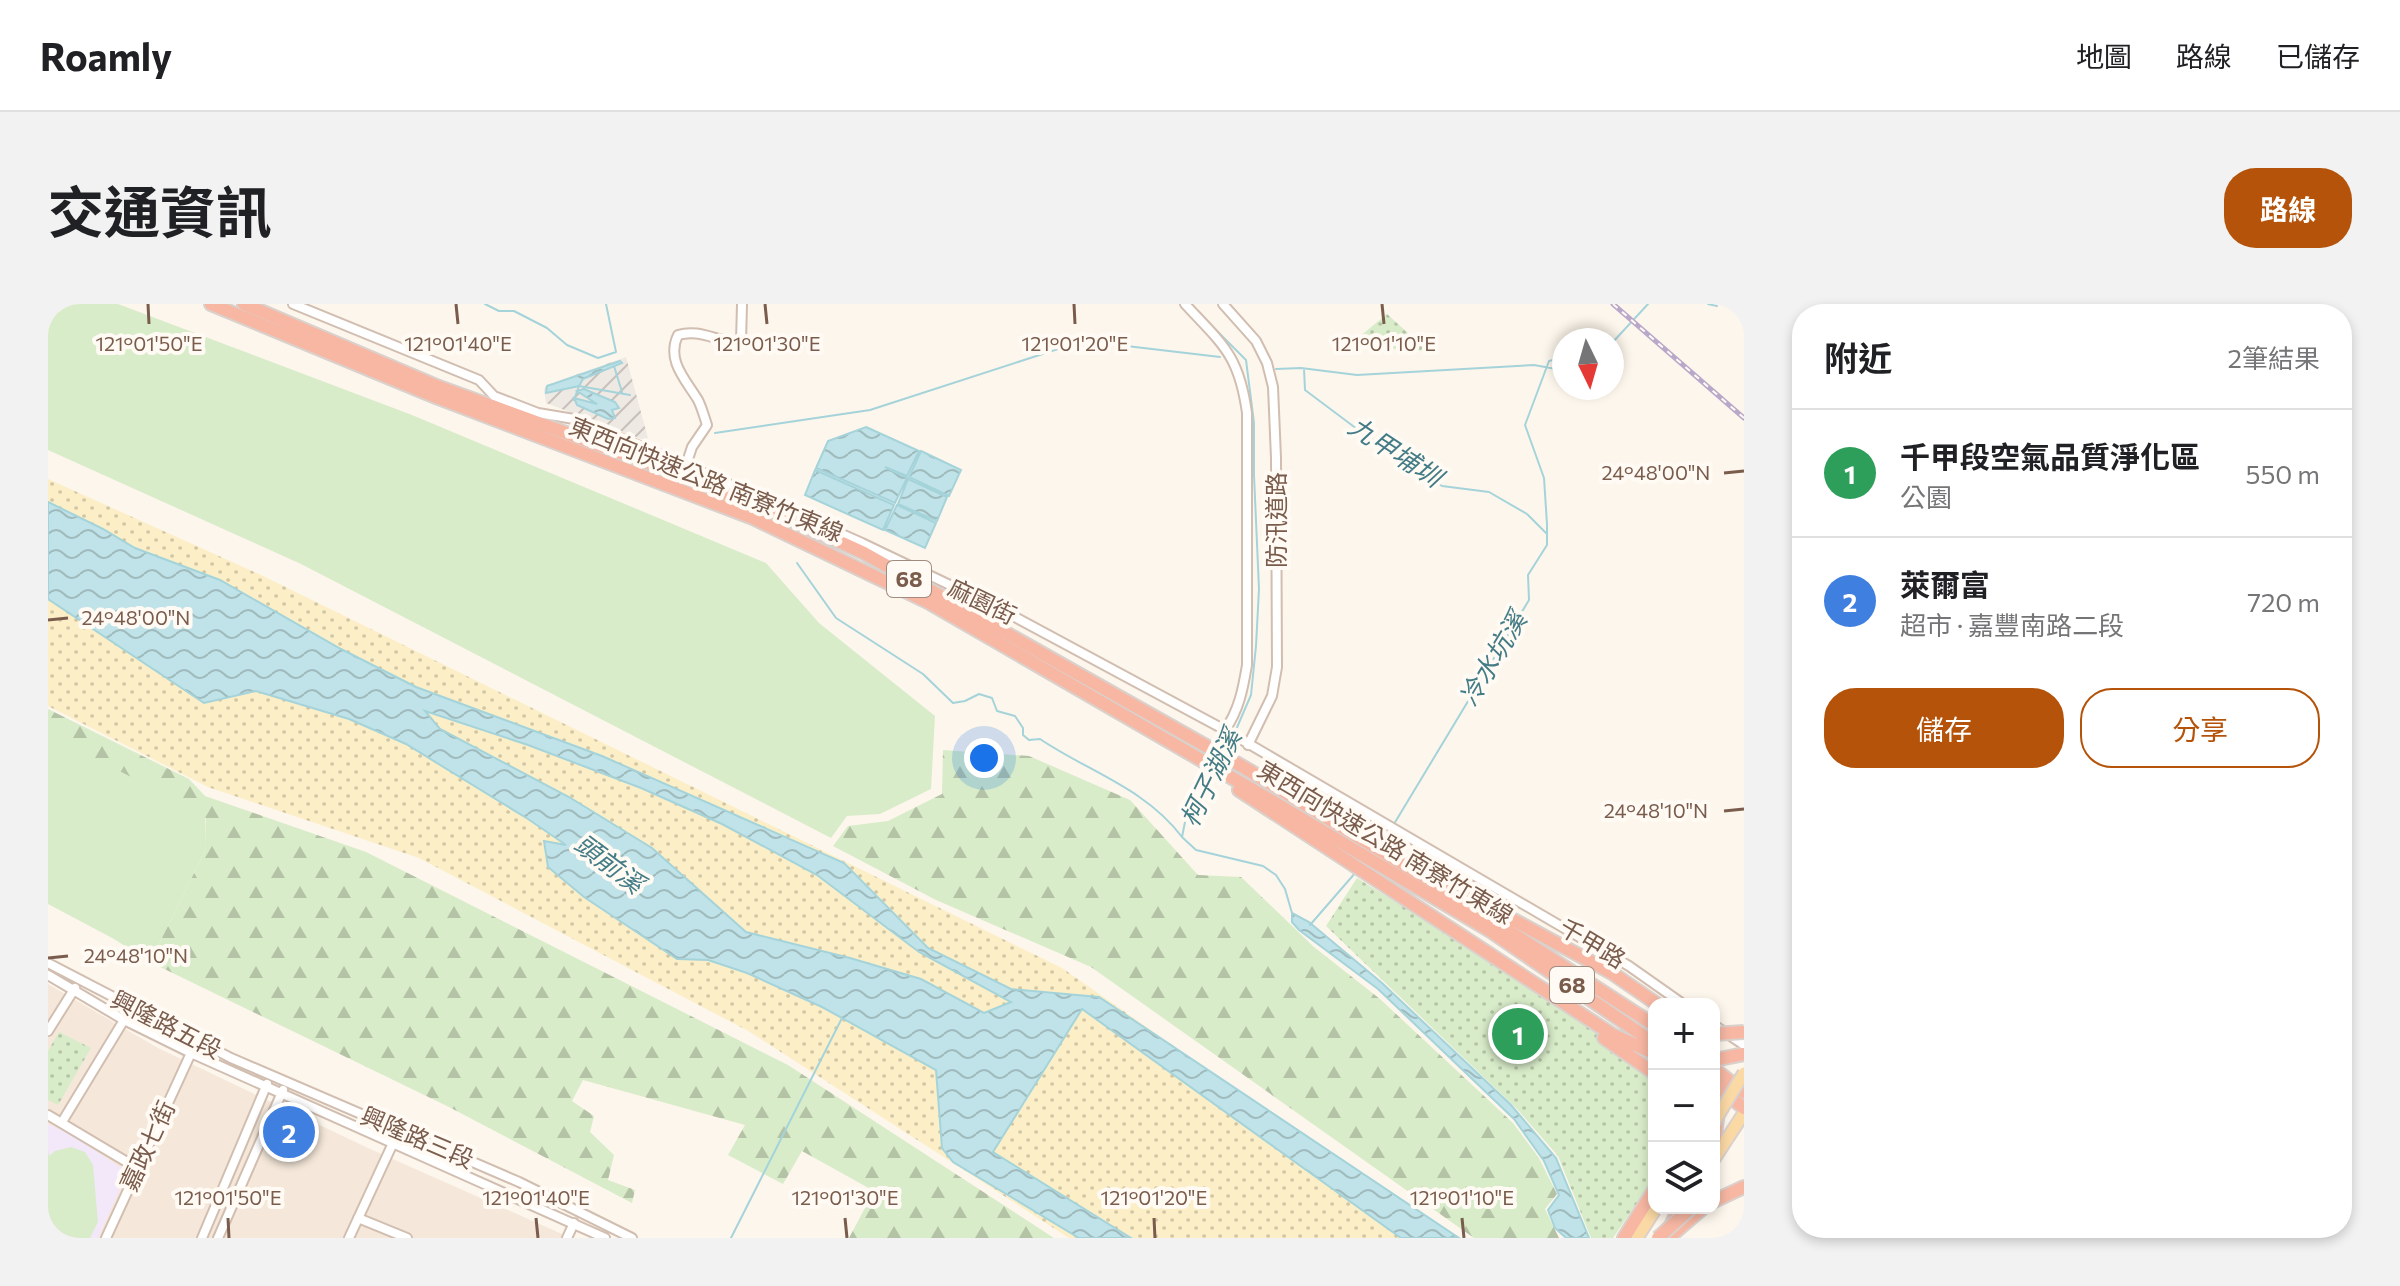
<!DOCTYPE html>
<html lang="zh-TW">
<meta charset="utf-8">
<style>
:root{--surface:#fff;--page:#f2f2f2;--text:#202124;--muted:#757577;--line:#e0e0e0;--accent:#b45309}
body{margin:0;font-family:Commissioner,"Noto Sans TC",sans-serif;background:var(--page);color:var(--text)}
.controls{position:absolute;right:24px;bottom:24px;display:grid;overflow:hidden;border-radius:16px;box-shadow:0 4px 12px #0003}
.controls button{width:72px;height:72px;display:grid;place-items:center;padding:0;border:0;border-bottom:2px solid var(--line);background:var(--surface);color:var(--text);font:40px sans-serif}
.compass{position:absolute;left:1504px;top:24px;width:72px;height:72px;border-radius:50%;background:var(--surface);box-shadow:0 4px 12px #0003;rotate:175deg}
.you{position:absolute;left:936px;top:454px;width:28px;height:28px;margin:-20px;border:6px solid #fff;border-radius:50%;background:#1a73e8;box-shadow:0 0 0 12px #1a73e833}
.badge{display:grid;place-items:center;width:52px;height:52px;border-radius:50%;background:var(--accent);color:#fff;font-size:26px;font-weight:700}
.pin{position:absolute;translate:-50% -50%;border:4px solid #fff;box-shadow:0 2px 8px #0006}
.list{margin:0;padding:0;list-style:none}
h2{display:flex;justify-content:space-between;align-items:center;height:104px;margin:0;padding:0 32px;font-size:34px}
h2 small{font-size:26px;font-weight:400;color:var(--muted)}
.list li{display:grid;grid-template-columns:52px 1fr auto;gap:24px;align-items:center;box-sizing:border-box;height:128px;padding:0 32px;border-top:2px solid var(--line)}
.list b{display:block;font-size:30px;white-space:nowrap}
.list p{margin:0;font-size:26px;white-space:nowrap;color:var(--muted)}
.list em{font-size:26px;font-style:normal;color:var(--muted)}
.actions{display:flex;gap:16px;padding:24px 32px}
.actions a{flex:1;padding:18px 0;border:2px solid var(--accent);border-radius:32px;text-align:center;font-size:28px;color:var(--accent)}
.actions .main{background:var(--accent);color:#fff}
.icon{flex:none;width:44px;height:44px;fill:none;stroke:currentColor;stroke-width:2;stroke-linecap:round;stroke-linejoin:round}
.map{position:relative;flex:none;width:1696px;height:934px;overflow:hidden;border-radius:32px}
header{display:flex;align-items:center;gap:48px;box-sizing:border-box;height:112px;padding:0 40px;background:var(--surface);border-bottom:2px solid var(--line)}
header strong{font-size:38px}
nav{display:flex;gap:44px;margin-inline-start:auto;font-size:28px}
.intro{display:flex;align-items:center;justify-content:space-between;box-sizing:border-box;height:192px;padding:0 48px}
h1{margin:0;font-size:56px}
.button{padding:20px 36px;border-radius:32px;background:var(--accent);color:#fff;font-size:28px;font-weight:700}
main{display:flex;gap:48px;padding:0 48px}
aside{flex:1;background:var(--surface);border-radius:32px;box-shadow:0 4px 12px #0003}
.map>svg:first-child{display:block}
.residential{fill:#f5e8da}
.industrial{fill:url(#industrial-furrows)}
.education{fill:#f3e8fa}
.green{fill:#d8ecc9}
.forest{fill:url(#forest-firs)}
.sand{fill:url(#sand-dots)}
.park{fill:url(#park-dots)}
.water{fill:url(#water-waves);stroke:#a5d3da;stroke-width:2;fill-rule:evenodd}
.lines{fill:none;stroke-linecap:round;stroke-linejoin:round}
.stream{stroke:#a5d3da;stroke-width:2}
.minor-casing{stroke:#d1beb0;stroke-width:12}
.major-casing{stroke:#dad1cd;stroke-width:15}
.highway-casing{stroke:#dad1cd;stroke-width:16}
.minor{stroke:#fff;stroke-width:8}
.major{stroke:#fbd9a5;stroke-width:11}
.highway{stroke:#f7b7a3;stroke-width:12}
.rail-casing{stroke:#b9a8c9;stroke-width:5}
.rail{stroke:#fffaf3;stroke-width:2;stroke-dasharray:6;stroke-linecap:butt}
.major-bridge-casing{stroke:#dad1cd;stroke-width:15;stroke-linecap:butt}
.highway-bridge-casing{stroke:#dad1cd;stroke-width:16;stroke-linecap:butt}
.major-bridge{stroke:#fbd9a5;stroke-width:11}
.highway-bridge{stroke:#f7b7a3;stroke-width:12}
.ticks{fill:none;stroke:#7a5c4d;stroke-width:3}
.labels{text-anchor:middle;stroke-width:8;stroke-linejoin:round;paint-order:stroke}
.shield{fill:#fffaf3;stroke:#a28b7f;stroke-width:2}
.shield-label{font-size:22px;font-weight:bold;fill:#7a5c4d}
.street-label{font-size:24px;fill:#7a5c4d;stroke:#fffaf3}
.water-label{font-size:26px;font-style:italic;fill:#437c86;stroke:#fffaf3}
.ticks-label{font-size:20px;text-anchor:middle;fill:#7a5c4d;stroke:#fffaf3;stroke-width:8;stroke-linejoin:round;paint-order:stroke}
</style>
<header>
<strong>Roamly</strong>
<nav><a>地圖</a><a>路線</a><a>已儲存</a></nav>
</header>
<div class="intro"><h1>交通資訊</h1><a class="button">路線</a></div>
<main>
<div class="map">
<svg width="1696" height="934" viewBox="0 0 1696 934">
<defs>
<pattern id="industrial-furrows" width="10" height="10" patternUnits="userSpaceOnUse" patternTransform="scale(2)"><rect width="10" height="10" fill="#efe9e4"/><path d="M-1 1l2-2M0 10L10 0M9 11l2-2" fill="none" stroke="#c7c0bb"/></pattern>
<pattern id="forest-firs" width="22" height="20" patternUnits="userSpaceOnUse" patternTransform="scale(2)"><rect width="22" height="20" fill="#d8ecc9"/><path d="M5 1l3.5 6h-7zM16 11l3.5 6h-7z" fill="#b4c2a5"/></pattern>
<pattern id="sand-dots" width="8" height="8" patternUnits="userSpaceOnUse" patternTransform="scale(2)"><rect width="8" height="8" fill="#fcefc7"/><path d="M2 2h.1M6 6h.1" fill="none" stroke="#d1c5a4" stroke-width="1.8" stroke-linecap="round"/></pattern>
<pattern id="park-dots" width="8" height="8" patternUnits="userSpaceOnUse" patternTransform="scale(2)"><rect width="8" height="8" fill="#d8ecc9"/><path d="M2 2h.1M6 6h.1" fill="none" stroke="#b4c2a5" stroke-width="1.8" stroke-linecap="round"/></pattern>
<pattern id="water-waves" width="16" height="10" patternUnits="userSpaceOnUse" patternTransform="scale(2)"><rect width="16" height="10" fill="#bfe3e8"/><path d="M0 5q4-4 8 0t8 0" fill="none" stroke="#a0bbbe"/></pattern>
</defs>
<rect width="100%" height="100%" fill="#fdf6ec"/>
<path class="residential" d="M0 680 110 744 320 844 523 934H0Z"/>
<path class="industrial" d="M578 53 601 138 498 99 496 86 499 81Z"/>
<path class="education" d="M0 820 18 828 80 868 50 934H0Z"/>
<path class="green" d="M0 0H70L364 111 718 259 771 319 887 412 883 485 832 510 799 512 783 534 253 260 0 146Z
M0 414 157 492 158 545 102 658 66 635 0 600Z
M23 843 37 848 45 861 50 918 42 934H0V845L1 852 7 847Z"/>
<path class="forest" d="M0 405 141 475 157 492 318 548 740 761 1006 934H801L826 887 754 847 735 880 680 851 697 821 535 776 524 797 546 812 542 828 566 851 560 876 587 886 584 899 401 803 102 658 158 545V514L113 488 0 431Z
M895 446 981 452 1082 496 1150 571 1193 573 1266 643 1332 695 1465 819 1491 854 1509 890 1497 905 1511 934H1426L1043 663 888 596 785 542 800 522 840 517 894 490Z"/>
<path class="sand" d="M0 175 211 270 1014 664 1401 934H1021L702 728 371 554 160 483 0 402Z"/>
<path class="park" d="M1339 10 1380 47 1300 42Z
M1309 574 1494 688 1604 771 1606 874 1565 934H1543L1510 852 1469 805 1278 622Z
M11 728 43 744 10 801 0 796V747Z"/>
<path class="water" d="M572 57 574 59 535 75 531 82 498 89 499 82Z
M536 85 567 98 571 104 564 106 567 114 560 115 529 101 526 94 549 100 529 87Z
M818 123 871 147 859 172 837 163 859 174 847 199 768 164 780 137Z
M873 147 913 166 901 192 861 173Z
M767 166 846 201 835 226 757 191Z
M860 175 899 193 889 217 850 200Z
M0 198 55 225 87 244 172 276 293 345 368 383 554 452 796 559 880 644 963 685 1051 693 1411 934H1353L1034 705 945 848 1083 934H1031L905 858 894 844 888 766 774 703 699 669 660 656 629 655 536 593 500 563 496 537 518 541 480 515 358 440 301 415 208 387 156 399 0 295ZM377 407 480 441 593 484 674 520 769 571 871 648 963 698 936 709 873 675 802 654 698 628 604 544 521 493 392 425Z
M849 201 888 219 877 244 837 226Z
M1244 609 1261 618 1334 679 1463 801 1508 854 1541 934H1518L1507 924 1500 906 1511 891 1496 857 1466 815 1330 685 1251 626 1244 618Z"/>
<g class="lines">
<path class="stream" d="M437 0 451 7H466L499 24 519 41 550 54 568 48 558 0
M1660 0 1669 2
M1143 1 1198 56 1206 119V171L1211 285 1208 342 1203 391 1187 428
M1564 39 1600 0
M566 62 574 88
M1228 65 1253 64 1309 71 1486 61 1508 65
M1256 65 1257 86 1317 131 1394 182 1441 188 1479 210 1498 229
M526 96 531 82 582 91
M667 129 822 106 1010 45 1053 39 1172 53
M749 259 788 314 875 370 905 399 917 397 931 390 944 394 949 407 967 412 975 424V431L981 436 992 435C1041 468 1097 484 1134 533
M1177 445 1184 433
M1163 468 1137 518 1134 533 1148 546 1215 562 1228 571 1237 585 1244 609
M1346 520 1481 296 1480 271 1499 241V220L1496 174 1477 121 1501 57 1516 53
M1332 539 1341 527
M1262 621 1308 568
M683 934 794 714"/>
<defs>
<path id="minor" d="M245 0 431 76 446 92 490 109 526 115 638 161 814 239 952 305 1177 426 1581 662 1635 700
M1137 0C1175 41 1191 51 1199 109V361C1195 385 1191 406 1177 426
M1175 0 1208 37 1219 59 1225 83 1228 154 1229 363 1224 392 1200 441
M638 161 644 143 659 121C656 112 654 104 650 96 637 75 618 56 630 31 653 24 670 39 693 38L694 0
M0 659 183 754 471 878 584 934
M0 671 76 716 143 749 557 934
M1666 721 1696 741
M0 727 27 684
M0 811 89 864
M14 818 76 716
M310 914 359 934
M58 934 143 749
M154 934 219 780
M170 934 235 786
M301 934 345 839
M519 934 526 919"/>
<path id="major" d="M1666 855 1696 809
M1589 934 1608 904"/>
<path id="highway" d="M163 0 388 93 705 214 880 298 1205 486 1441 626 1606 739
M196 0 391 83 598 158 742 215 816 249 1197 464 1396 585 1606 721
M1191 486 1565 731 1606 749
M1421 592 1564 669 1609 700
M1556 734 1606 769
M1666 756 1696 750
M1666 765 1696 788
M1666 780 1696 804
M1666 787 1669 814 1666 840
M1666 897 1696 883
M1622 924 1631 904
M1576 934 1606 886
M1620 934 1655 904"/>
</defs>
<use href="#minor" class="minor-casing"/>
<use href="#major" class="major-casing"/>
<use href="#highway" class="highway-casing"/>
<use href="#minor" class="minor"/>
<use href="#major" class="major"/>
<use href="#highway" class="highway"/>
<defs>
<path id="rail" d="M1565 0 1696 114"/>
</defs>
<use href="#rail" class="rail-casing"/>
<use href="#rail" class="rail"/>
<defs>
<path id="major-bridge" d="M1666 818 1696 769"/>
<path id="highway-bridge" d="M1666 730 1696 728
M1610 934 1643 904"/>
</defs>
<use href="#major-bridge" class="major-bridge-casing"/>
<use href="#highway-bridge" class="highway-bridge-casing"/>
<use href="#major-bridge" class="major-bridge"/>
<use href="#highway-bridge" class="highway-bridge"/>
</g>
<path class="ticks" d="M100 0 101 20M408 0 410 20M717 0 719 20M1026 0 1027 20M1334 0 1336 20M1676 169 1696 167M0 316 20 314M1676 507 1696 505M0 654 20 652M180 914 181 934M488 914 490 934M797 914 799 934M1106 914 1107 934M1414 914 1416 934"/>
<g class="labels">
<g class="shield">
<rect x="839" y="257" width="44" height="36" rx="6"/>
<rect x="1502" y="663" width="44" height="36" rx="6"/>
</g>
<g class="shield-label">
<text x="861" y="283">68</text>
<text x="1524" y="689">68</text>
</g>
<g class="street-label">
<text transform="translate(658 176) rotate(22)" y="8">東西向快速公路 南寮竹東線</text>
<text transform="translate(1229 216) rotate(-90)" y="8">防汛道路</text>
<text transform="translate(934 298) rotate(26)" y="8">麻園街</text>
<text transform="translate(1337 539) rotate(31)" y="8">東西向快速公路 南寮竹東線</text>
<text transform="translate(1544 640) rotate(31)" y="8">千甲路</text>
<text transform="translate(118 721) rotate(27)" y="8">興隆路五段</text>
<text transform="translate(369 834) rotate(23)" y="8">興隆路三段</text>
<text transform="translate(100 842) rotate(-65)" y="8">嘉政七街</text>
</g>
<g class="water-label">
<text transform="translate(1347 148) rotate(33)" y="9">九甲埔圳</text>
<text transform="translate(1445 355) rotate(-59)" y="9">冷水坑溪</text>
<text transform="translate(1163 474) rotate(-64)" y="9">柯子湖溪</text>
<text transform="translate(561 560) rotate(37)" y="9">頭前溪</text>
</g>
</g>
<g class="ticks-label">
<text x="101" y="47">121°01'50"E</text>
<text x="410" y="47">121°01'40"E</text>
<text x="719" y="47">121°01'30"E</text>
<text x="1027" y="47">121°01'20"E</text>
<text x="1336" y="47">121°01'10"E</text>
<text x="1608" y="176">24°48'00"N</text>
<text x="88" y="321">24°48'00"N</text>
<text x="1608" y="514">24°48'10"N</text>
<text x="88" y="659">24°48'10"N</text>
<text x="180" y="901">121°01'50"E</text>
<text x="488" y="901">121°01'40"E</text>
<text x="797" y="901">121°01'30"E</text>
<text x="1106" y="901">121°01'20"E</text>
<text x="1414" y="901">121°01'10"E</text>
</g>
</svg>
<div class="controls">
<button>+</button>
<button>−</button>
<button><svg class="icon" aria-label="layers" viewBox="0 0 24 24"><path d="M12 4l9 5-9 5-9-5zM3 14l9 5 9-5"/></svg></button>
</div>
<svg class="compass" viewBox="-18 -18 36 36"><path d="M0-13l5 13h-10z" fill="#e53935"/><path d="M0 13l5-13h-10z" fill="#757577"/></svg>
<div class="you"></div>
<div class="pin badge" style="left:1470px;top:730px;background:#2e9e5b">1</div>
<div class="pin badge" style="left:241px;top:828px;background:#3f7fe0">2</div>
</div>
<aside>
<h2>附近<small>2筆結果</small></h2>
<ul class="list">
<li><span class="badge" style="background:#2e9e5b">1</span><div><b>千甲段空氣品質淨化區</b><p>公園</p></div><em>550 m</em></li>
<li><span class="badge" style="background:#3f7fe0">2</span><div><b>萊爾富</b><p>超市 · 嘉豐南路二段</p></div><em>720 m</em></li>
</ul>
<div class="actions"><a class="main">儲存</a><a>分享</a></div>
</aside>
</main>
